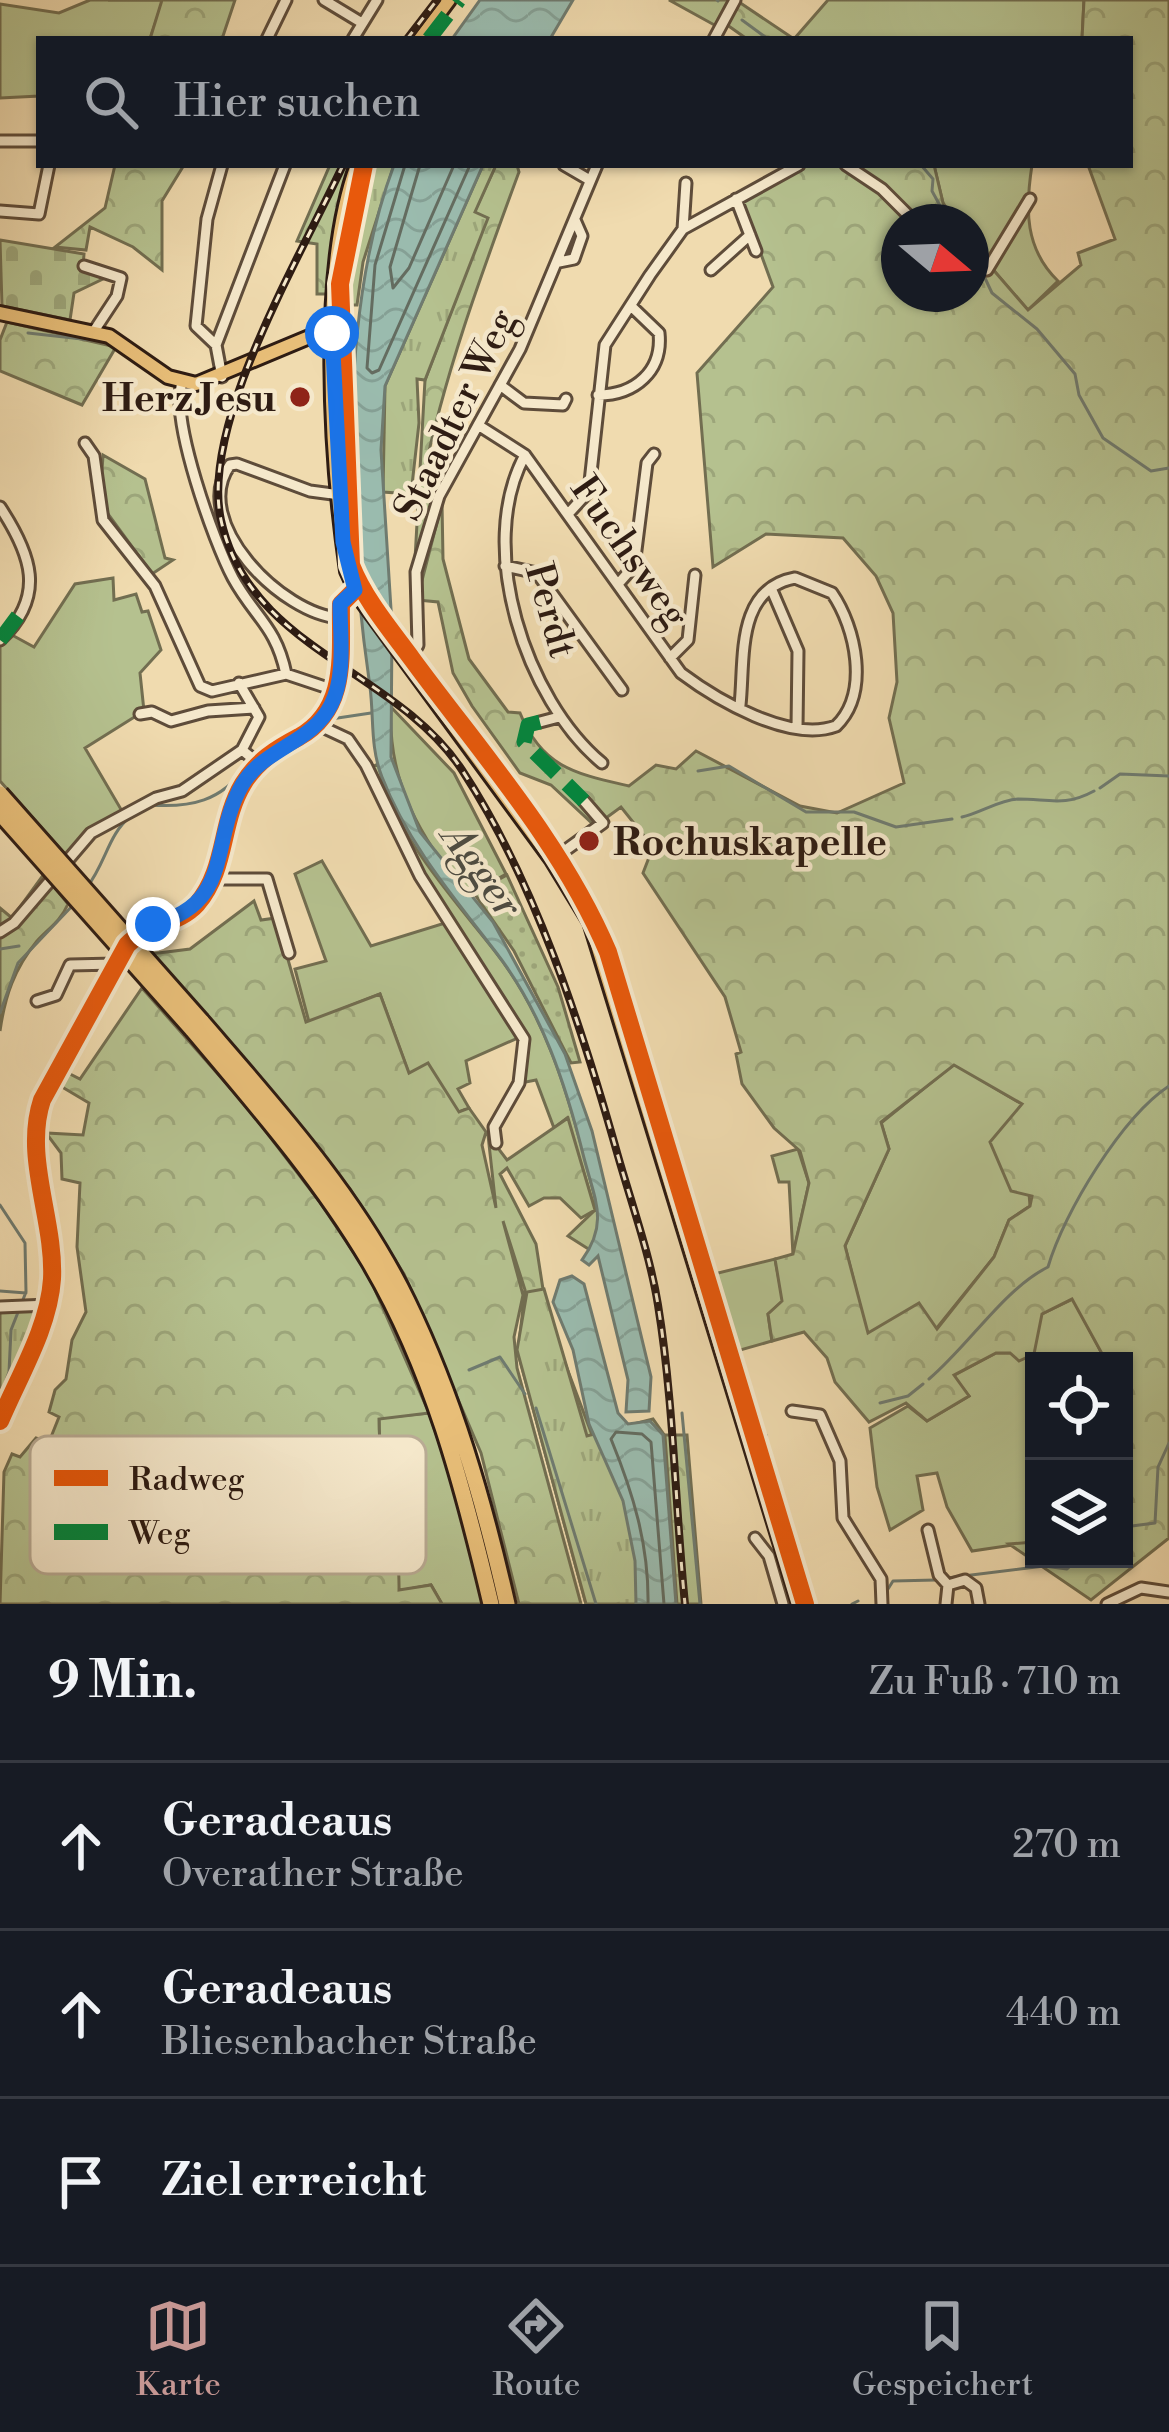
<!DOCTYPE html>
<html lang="de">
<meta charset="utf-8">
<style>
:root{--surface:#171b24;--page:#20242c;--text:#f1f3f6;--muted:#9ea1a6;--line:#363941;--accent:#c59692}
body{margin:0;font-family:"Libre Bodoni",serif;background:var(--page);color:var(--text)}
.controls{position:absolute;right:36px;bottom:36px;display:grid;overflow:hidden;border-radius:0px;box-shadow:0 3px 9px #0004}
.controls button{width:108px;height:108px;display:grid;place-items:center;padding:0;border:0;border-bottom:3px solid var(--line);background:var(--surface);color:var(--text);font:60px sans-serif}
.compass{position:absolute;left:881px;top:204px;width:108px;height:108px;border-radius:50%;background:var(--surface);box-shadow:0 3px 9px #0004;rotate:109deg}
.stop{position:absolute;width:36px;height:36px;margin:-27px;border:9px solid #1a73e8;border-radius:50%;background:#fff}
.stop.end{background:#1a73e8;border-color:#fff;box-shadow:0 3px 12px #0008}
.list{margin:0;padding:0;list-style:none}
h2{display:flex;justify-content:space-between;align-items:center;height:156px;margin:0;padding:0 48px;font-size:51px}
h2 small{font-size:39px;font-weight:400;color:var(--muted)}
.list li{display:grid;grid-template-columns:78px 1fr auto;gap:36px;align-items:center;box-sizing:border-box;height:168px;padding:0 48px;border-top:3px solid var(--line)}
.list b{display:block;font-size:45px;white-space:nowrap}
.list p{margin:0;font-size:39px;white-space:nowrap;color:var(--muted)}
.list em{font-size:39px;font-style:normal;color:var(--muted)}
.icon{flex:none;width:66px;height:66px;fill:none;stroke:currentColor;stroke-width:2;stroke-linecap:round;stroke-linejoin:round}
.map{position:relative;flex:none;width:1169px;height:1604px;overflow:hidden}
.search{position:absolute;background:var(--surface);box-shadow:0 3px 9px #0004;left:36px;right:36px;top:36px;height:132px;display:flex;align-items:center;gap:30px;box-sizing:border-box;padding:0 42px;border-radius:0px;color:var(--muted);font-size:45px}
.sheet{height:660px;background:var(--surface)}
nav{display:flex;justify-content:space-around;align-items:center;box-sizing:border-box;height:168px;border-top:3px solid var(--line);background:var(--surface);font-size:33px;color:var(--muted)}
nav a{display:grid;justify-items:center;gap:6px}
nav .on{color:var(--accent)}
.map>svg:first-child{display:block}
.grass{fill:#b5c18f;stroke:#726e51;stroke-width:3}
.forest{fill:url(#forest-crowns);stroke:#726e51;stroke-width:3;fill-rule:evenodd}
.cemetery{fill:url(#cemetery-stones);stroke:#726e51;stroke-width:3}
.park{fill:url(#park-tufts);stroke:#726e51;stroke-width:3}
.garden{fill:url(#garden-dots);stroke:#726e51;stroke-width:3}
.water{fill:url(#water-waves);stroke:#6f7b70;stroke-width:3}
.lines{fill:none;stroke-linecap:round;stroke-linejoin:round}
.shore{stroke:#646c60;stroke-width:3}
.stream{stroke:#6f7b70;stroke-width:3}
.minor-casing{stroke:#5e4c3a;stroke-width:15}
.major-casing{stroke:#2e1c13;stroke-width:18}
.highway-casing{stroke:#2e1c13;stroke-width:21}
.minor{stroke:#f5e8cb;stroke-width:9}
.major{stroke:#e8be78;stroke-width:12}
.highway{stroke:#e8be78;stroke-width:15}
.rail-casing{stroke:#2e1c13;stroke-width:8}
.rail{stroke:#f5e8cb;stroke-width:3;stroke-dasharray:9;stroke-linecap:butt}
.highway-bridge-casing{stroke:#2e1c13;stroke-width:21;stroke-linecap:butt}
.highway-bridge{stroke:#e8be78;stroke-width:15}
.quiet{stroke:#00873e;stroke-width:15;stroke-dasharray:30 15;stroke-linecap:butt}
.cycleway-casing{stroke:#f5e8cb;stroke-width:26}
.cycleway{stroke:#e8590c;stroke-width:18}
.route{stroke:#1a73e8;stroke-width:15}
.poi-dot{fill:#8f2418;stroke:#f5e8cb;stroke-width:4.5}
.labels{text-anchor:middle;stroke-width:9;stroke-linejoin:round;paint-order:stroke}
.poi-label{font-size:39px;font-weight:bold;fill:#2e1c13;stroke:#f5e8cb;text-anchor:end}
.street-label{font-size:39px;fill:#2e1c13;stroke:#f5e8cb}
.water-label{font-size:42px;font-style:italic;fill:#4e4c42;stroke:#f5e8cb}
.key{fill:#f5e8cb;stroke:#b9ab94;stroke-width:3}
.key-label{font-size:33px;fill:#2e1c13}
</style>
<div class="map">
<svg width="1169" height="1604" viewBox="0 0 1169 1604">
<defs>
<pattern id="forest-crowns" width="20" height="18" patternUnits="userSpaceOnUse" patternTransform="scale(3)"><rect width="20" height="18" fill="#b5c18f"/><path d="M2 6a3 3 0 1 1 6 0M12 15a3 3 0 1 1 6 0" fill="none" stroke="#9ca57a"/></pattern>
<pattern id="cemetery-stones" width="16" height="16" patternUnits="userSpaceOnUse" patternTransform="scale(3)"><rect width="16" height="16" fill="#b5c18f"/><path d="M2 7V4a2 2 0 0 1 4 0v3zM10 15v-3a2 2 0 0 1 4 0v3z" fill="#9ca57a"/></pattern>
<pattern id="park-tufts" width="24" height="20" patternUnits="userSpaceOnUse" patternTransform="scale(3)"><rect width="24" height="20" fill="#b5c18f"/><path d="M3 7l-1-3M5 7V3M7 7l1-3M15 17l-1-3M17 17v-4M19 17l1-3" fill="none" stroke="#9ca57a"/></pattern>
<pattern id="garden-dots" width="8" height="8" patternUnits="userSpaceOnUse" patternTransform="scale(3)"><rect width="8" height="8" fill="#b5c18f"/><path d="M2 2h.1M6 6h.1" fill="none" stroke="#9ca57a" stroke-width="1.8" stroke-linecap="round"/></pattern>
<pattern id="water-waves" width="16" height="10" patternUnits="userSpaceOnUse" patternTransform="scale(3)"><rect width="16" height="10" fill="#9abbae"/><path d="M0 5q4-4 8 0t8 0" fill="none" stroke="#85a095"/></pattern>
</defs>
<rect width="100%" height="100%" fill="#f0dbaf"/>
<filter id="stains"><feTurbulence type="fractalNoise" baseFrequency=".00167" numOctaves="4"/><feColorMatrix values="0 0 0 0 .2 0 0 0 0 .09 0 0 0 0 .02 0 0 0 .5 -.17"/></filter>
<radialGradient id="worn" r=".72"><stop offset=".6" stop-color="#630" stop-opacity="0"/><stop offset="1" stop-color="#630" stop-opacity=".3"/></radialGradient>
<path class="grass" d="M90 0H163L150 39H39V96L0 98V4L59 13Z
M828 0H1084L1082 39H794Z
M934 165H1032C1025 210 1025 249 1058 281L1028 310 971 244V222H956L943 203Z
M113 578 114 600 136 594 142 612 148 611 161 650 140 673 144 711 85 748 122 811 65 854 0 781V646L12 635 34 647 75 584Z
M391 707 454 773 506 874 468 896C422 840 387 783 391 707Z
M378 764C395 836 450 894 494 950 545 1014 568 1093 588 1171 594 1197 607 1226 590 1250L568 1236 595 1210 567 1118 554 1128 536 1080 521 1083 526 1039 518 1020 422 876 370 768Z
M322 861 371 946 445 923 520 1037 466 1061 470 1083 458 1089 469 1108 459 1112 409 1074 380 994 309 1022 295 969 326 961 295 874Z
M954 1064 1022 1104 1030 1206 1009 1220 994 1257 936 1329 867 1333 845 1246 889 1149 881 1123Z
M798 1149 809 1183 793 1255 789 1182H779L772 1156Z
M775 1259 783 1301 768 1314 772 1341 730 1353 710 1275Z
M1073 1299 1106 1361H1034V1542L972 1551 947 1507 937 1473 917 1476 923 1510 890 1530 877 1487 870 1428 908 1406 927 1421 969 1396 953 1376 996 1353H1010L1042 1314Z
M429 1413 457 1495 484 1604H442L431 1585 398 1591C399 1532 379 1478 379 1418Z"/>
<path class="forest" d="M108 0H235L222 39H150L162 0Z
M669 0H736L794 39H747L723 22 718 27Z
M1084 0H1169V1538L1091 1600 1009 1544 1034 1542V1559H1124V1361H1106L1072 1299 1042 1314 1034 1354 1019 1361 1010 1353H996L954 1375 969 1396 927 1421 906 1403 869 1422 835 1382 827 1358 804 1332 772 1341 768 1314 782 1301 775 1259 793 1254 809 1183 800 1151 774 1128 742 1084 736 1054 741 1052 725 997 643 873 653 847 621 807 595 826 551 785 520 773 472 706 453 673 438 602 417 600 442 503 443 559 469 659 508 712 520 713C542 768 577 774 629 786L656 765 676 769 696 751 800 806 837 813 904 783 889 718 897 682 893 613 876 576 843 538 766 534 713 567 697 373 773 287 742 202 808 165H934L943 203 956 222H899V294H971V244L1028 310 1081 265 1078 253 1115 239 1088 165H1130V39H1082ZM954 1065 1022 1104 990 1142 1011 1191 1032 1196 1030 1206 1009 1220 994 1257 937 1329 919 1303 868 1333 845 1246 889 1149 881 1122Z
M115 165H184L162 201V270L133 247 90 227 86 250 55 247 105 208Z
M330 165 351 169 336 222 328 294H317V244L297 241Z
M496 165H517L519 172C481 275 444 375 422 483L437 491 415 559 425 380 487 218 474 213Z
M7 322 116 347 82 405 0 371V340Z
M103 455 145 479 165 558 173 560 152 574 100 503Z
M44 874 68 904C60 922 50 927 37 941 14 969 5 996 0 1031V908L12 918Z
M254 901 261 920 276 918 306 1022 380 994 409 1073 428 1063 459 1112 469 1108 486 1132 482 1145 496 1208 488 1135 507 1160 568 1118 595 1210 581 1218 560 1198H544L529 1206 507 1168 500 1174 536 1244 547 1315 615 1496 626 1604H586L518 1353 525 1290 503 1221 523 1295 514 1337 517 1368 581 1604H519L481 1453 404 1274 350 1189 151 954 190 949Z
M142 988 247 1107 319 1201 368 1274 429 1413 379 1419C379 1479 400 1532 399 1590L431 1585 442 1604H0L4 1472 12 1454 20 1457 36 1438 49 1442 59 1417 49 1412 55 1390 66 1379 72 1340 86 1312 77 1247 80 1183 62 1179 61 1153 46 1133 83 1135 89 1103 57 1084 64 1071 80 1079Z
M663 1435H687L701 1604H676Z"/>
<path class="cemetery" d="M0 240 84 254 83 267 105 278 74 293 70 320 2 306Z"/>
<path class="park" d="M368 165H394L363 262 357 305H345L348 246Z
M483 165H496L475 212 488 218 425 380 417 379 419 423 411 494 383 492 385 386Z
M544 1289 587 1436 653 1419 665 1436 677 1604H586L517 1350 527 1292Z
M0 1309H41L0 1406Z"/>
<path class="garden" d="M507 875 558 987 580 1062 571 1063 514 951 474 893Z"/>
<path class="water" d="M480 0H573L550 39H452Z
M394 165H483L385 386 381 450 392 625 391 757 420 832 493 922 565 1054 592 1131 651 1377 649 1411 626 1412 628 1380 598 1256 589 1265 582 1260C609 1223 595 1200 584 1158 566 1085 542 1011 495 951 452 895 408 844 382 777 370 747 374 718 370 687 347 527 337 317 394 165Z
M572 1276 584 1284 618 1413 628 1424 650 1421 663 1435 676 1604H636L635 1561 623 1501 589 1424 573 1350 553 1302 560 1280Z"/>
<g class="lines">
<path class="shore" d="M405 165 375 265 367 368 372 373 379 370 470 165
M420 165 390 267 393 288 409 268 454 165
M648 1604C649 1545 633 1493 611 1439L616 1432 642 1434 651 1442 664 1604"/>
<path class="stream" d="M717 0 718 1
M742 20 768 39
M921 165 933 179 932 191 949 222
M984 276 992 293 1037 329 1075 374 1079 395 1103 438 1151 471 1169 468
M28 333 100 341
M331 719 371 713
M260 750 302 726
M698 771 729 766 806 812H854L896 827 952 819
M1100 788 1120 774 1169 776
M150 805C191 808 221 801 246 767
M962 817C980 813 999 800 1018 799 1048 799 1065 807 1094 791
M87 887C106 863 108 834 131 816
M0 949 19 946
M0 1013 18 963 74 904
M0 1205 25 1243 26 1292 11 1330 9 1372 0 1397
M0 1291 26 1293
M469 1370 500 1357 525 1394
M929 1379C970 1344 1004 1289 1048 1267 1064 1212 1122 1117 1169 1086
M880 1403 908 1396 923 1384
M536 1408 596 1604
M682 1413 700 1604
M752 1417 766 1435 764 1456 810 1604
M1124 1527 1155 1523 1158 1467 1169 1443
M947 1578 1044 1566 1067 1569 1078 1559
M888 1589 893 1581 936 1580
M852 1604 858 1601"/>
<defs>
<path id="minor" d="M324 0 362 23
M267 39 286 0
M353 39 377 0
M714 39 735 0
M0 141H39
M564 165 588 179
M846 165 882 189 915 222
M736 199 756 251
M0 211 39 214 49 165
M683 229 686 183
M559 262 574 259 582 236 575 220
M84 266 121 278 117 296 94 331
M711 270 750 235
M971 271 987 270 1030 199
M216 345 196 326 207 219 222 165
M222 377 216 345 285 165
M182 383C170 420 214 542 233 578 255 618 276 626 286 674
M500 385 524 403 563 405 566 399
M598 395C635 395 663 371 659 333L632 307
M478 425 525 455 681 673C717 700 790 743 836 726 870 693 856 628 832 593L795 578C735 589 745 660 740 705
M85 443 94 456 103 520 155 586 200 686 212 691 286 674 337 691
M525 455C475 547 526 700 602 763
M340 495 310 491 237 464 230 465C189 521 282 615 340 618
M0 507C31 554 47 596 0 640
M568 514 589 491 605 345 650 275 683 229 799 165
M505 566 537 573 622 690
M618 584 634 566 647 463 654 454
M771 588 798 651 797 728
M670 658 688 640 695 575
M408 663 418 645 416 572 439 496 520 349 597 165
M239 683 259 717 242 750
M140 714 152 712 171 721 208 711 254 708
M540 722 559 717
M318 725 348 739 366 765 420 876 524 1039 519 1083 494 1127 496 1143
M552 860 603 823 584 801
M215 879H267L289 953
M0 932 14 923 91 833 156 798 182 791 242 750 258 763
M37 1001 56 995 70 965 115 964
M0 1307 49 1305
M792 1411 820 1415 840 1461 843 1518 881 1579 882 1604
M0 1421C19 1376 49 1327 52 1279 55 1220 23 1157 42 1100L127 945C147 924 178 925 197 904 227 869 220 822 243 784 257 761 276 749 299 737 349 709 340 653 341 604L355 590
M928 1530 939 1575 948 1585
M755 1538 769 1556 783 1604
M946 1604 948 1585 965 1580 976 1588 979 1604
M1107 1604 1141 1588 1169 1592"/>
<path id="major" d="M420 39 449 0
M357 165C318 269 331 460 347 571L359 597 552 860 590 922 799 1604
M0 313 109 336 168 377 196 384 314 335 332 333"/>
<path id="highway" d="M201 1021C276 1108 356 1196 407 1301 454 1398 483 1499 507 1604
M192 1029C255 1104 319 1177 369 1261 432 1367 463 1486 491 1604"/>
</defs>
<use href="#minor" class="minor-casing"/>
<use href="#major" class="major-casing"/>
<use href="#highway" class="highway-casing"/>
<use href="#minor" class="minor"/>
<use href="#major" class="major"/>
<use href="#highway" class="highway"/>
<defs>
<path id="rail" d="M407 39 437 0
M343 165C301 256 200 424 221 520 249 650 396 669 462 770 535 881 582 1028 618 1156 632 1205 650 1255 658 1305 674 1404 675 1505 685 1604"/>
</defs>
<use href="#rail" class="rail-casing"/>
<use href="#rail" class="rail"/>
<defs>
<path id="highway-bridge" d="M0 794 201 1021
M0 813 192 1029"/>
</defs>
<use href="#highway-bridge" class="highway-bridge-casing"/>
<use href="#highway-bridge" class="highway-bridge"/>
<path class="quiet" d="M429 39 459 0
M0 640 26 605
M540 722 528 725 524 742 584 801"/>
<defs>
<path id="cycleway" d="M364 165 340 284 351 565C365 600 390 629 412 659 481 753 562 843 608 952L805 1604
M0 1421C19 1376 49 1327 52 1279 55 1220 23 1157 42 1100L127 945C147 924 178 925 197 904 227 869 220 822 243 784 257 761 276 749 299 737 349 709 340 653 341 604L355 590"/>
</defs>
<use href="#cycleway" class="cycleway-casing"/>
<use href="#cycleway" class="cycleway"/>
</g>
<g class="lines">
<path class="route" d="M153 924C235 904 209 842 242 785 264 748 312 743 331 705 346 676 340 636 340 604L355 590 343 542 332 333"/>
</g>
<g class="poi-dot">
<circle cx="300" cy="397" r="12"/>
<circle cx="589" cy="841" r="12"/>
</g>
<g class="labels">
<g class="poi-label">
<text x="276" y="411">Herz Jesu</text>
<text x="613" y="855" text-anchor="start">Rochuskapelle</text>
</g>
<g class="street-label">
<text transform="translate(454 414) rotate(-64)" y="14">Staadter Weg</text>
<text transform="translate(631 551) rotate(55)" y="14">Fuchsweg</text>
<text transform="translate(552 610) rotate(74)" y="14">Perdt</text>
</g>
<g class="water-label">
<text transform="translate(483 870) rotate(54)" y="15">Agger</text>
</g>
</g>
<rect x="30" y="1436" width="396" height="138" rx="18" class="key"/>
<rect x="54" y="1470" width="54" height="16" fill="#e8590c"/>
<rect x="54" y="1524" width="54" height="16" fill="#00873e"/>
<g class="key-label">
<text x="129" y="1490">Radweg</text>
<text x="129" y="1544">Weg</text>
</g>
<rect width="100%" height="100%" filter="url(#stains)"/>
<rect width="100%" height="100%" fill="url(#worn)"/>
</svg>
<div class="controls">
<button><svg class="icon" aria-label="locate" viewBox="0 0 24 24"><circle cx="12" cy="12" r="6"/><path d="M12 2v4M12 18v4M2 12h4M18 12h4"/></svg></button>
<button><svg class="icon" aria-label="layers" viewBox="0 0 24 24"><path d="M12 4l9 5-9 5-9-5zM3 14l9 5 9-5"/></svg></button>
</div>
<svg class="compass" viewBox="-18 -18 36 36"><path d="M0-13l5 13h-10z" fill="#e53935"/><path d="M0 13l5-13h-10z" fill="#9ea1a6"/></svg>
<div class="stop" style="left:332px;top:333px"></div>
<div class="stop end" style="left:153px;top:924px"></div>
<div class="search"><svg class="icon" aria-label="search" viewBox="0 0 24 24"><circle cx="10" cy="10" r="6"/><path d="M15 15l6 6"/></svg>Hier suchen</div>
</div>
<section class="sheet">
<h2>9 Min.<small>Zu Fuß · 710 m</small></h2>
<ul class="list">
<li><svg class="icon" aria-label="ahead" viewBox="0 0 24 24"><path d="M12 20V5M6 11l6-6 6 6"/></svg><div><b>Geradeaus</b><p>Overather Straße</p></div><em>270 m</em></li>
<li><svg class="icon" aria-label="ahead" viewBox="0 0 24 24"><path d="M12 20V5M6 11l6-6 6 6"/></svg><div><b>Geradeaus</b><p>Bliesenbacher Straße</p></div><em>440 m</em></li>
<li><svg class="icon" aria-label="arrive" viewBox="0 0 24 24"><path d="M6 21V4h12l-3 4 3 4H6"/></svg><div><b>Ziel erreicht</b></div></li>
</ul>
</section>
<nav>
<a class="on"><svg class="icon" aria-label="map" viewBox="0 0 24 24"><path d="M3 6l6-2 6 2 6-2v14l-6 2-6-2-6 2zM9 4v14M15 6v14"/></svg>Karte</a>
<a><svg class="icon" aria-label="directions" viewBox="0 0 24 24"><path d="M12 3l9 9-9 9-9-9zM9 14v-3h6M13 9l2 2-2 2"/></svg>Route</a>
<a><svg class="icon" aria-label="saved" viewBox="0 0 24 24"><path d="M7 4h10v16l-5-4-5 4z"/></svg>Gespeichert</a>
</nav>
